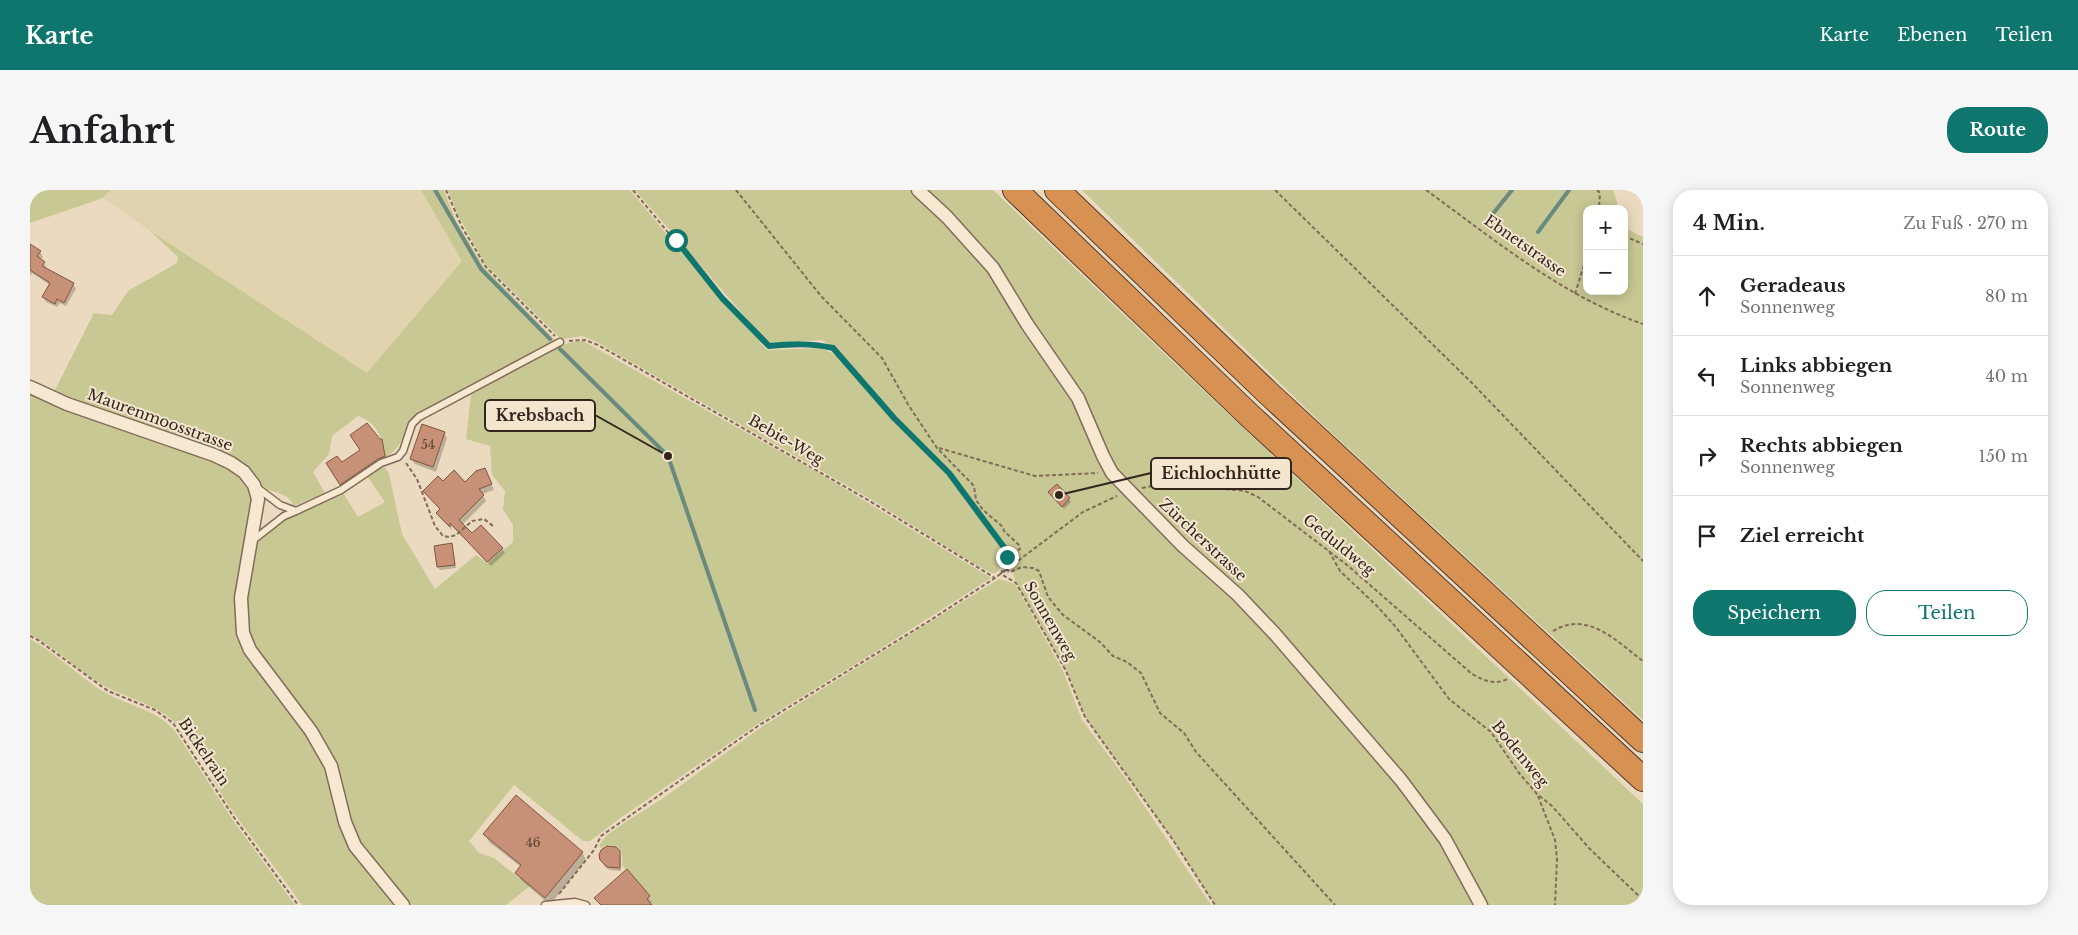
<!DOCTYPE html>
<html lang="de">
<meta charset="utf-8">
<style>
:root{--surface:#fff;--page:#f6f6f6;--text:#202124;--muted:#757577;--line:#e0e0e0;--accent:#0f766e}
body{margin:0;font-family:"Libre Baskerville",serif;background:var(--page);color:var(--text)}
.controls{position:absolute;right:15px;top:15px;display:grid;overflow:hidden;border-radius:10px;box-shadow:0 2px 12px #0003}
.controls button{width:45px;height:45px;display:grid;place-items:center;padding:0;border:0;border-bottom:1px solid var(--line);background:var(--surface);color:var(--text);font:25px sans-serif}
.stop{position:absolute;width:15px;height:15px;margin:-11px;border:4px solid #0f766e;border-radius:50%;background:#fff}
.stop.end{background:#0f766e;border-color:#fff;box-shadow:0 1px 5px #0008}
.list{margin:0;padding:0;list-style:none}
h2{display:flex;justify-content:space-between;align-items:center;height:65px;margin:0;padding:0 20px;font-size:21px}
h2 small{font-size:16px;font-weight:400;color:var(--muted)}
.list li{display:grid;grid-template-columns:32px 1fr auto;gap:15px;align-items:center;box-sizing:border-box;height:80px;padding:0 20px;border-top:1px solid var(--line)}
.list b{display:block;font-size:19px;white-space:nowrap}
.list p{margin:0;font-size:16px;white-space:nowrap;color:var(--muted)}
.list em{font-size:16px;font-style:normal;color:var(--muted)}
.actions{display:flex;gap:10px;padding:15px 20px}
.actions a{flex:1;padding:11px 0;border:1px solid var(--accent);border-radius:20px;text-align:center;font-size:18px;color:var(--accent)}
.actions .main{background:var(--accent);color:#fff}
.icon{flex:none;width:28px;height:28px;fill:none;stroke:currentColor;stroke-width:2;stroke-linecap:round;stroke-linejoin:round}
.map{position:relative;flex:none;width:1613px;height:715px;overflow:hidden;border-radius:20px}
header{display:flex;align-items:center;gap:30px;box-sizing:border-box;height:70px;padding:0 25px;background:var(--accent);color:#fff}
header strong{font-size:24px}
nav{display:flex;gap:28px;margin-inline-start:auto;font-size:18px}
.intro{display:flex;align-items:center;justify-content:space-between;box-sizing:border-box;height:120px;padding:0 30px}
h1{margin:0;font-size:35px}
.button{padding:12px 22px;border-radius:20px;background:var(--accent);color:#fff;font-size:18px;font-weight:700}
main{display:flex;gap:30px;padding:0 30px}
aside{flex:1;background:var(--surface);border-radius:20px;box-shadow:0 2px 12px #0003}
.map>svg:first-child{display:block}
.farmland{fill:#e0d3ad}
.green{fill:#c7c894}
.shadow{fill:#0003}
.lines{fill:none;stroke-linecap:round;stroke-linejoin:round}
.stream{stroke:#6a8a7f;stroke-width:4}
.building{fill:#c79177;stroke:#815440}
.service-casing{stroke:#836b59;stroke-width:9}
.minor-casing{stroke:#836b59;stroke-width:15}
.motorway-casing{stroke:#503a2d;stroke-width:26}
.path{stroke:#836b59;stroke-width:2;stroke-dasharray:4 2.5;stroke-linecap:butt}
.service{stroke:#f7e8d2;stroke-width:6}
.minor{stroke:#f7e8d2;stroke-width:12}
.motorway{stroke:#d79153;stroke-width:24}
.route{stroke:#0f766e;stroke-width:6}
.labels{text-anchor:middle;stroke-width:4;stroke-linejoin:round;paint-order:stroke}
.number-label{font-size:12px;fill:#584033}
.street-label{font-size:15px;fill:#33251c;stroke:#f3e5ce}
.leader{fill:none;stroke:#33251c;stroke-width:2}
.callout-dot{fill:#33251c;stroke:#f3e5ce;stroke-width:2}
.callout{fill:#f3e5ce;stroke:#33251c;stroke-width:2}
.callout-label{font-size:16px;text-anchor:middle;font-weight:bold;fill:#33251c}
</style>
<header>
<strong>Karte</strong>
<nav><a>Karte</a><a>Ebenen</a><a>Teilen</a></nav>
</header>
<div class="intro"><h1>Anfahrt</h1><a class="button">Route</a></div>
<main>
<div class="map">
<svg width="1613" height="715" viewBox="0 0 1613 715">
<rect width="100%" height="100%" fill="#ebdabf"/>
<path class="farmland" d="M80 0H391L432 71 337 183 119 40 73 8Z"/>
<path class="green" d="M0 0H80L73 8 0 33Z
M391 0H414L426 31 454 77 525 150 522 154 454 192 386 225C370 240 378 253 356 267 353 249 347 232 328 226L302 246 299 264 283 282 295 303 264 316C258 303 248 304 237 299 229 295 222 285 216 279L23 204 64 123 82 125 98 101 147 73 148 67 119 40 337 183 432 71Z
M418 0H600L667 81 737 160 791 158 804 164 863 230 917 285 974 361C975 370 971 376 966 383H961L936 369 839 308 563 150 552 146 532 149 529 147 455 74 428 25Z
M605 0H963L1139 168 1613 614V715H1185L1143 650 1055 527 1036 481 986 393 977 361 920 283 866 227 808 161 792 150 738 153Z
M1052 0H1583L1589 19H1557V101H1594V35L1595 38 1613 47V530L1291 233Z
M553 151 794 286 961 388 850 459 729 533 593 626 560 651H553L484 595 439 651 449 663 464 668 500 696 476 715H375L324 648 308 591 227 464 214 432 213 416 225 353 252 330 312 301 328 327 355 312 337 286 354 275 359 284 372 344 405 399 446 365 458 373 483 352V335L473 319 475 301 462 285 460 256 436 249 441 205C475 184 512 154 553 151Z
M0 200 178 265 210 283 223 306 208 434 267 525 298 577 312 634 367 715H272C248 680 221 648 197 613 181 588 163 546 140 528 119 511 91 507 68 492 45 477 25 458 0 444Z
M969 389 985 394 1033 481 1052 530 1096 589 1181 715H622L620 706 592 675C595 660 585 650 571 658L569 656 576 646 594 633 632 609 733 536Z
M0 449C25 463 45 483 69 499 95 516 124 517 145 541L204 632 265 715H0Z"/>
<path class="shadow" d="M0 55 10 62 13 67 10 70 17 77 15 79 43 94 46 99 36 116 30 113 27 117 16 112 14 107 20 95 2 83 0 86Z
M414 243 417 248 406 282 385 274 381 269Z
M352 250 357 271 313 298 297 274H311Z
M455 279 464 300 452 304 456 311 432 335 442 344 472 358 475 363 461 376 421 335 422 340 410 328 408 323 411 320 394 302 413 293 435 294Z
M1027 295 1041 312 1034 319 1019 302Z
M422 354 426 378 410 380 408 377Z
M455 644 552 662 556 670 520 715 491 690 487 683 491 677 459 652Z
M589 662 591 666V681L580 680 575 677 573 673Z
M597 681 619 707 622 712 620 715H570L566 708Z"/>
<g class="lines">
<path class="stream" d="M405 0 451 79 520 149
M1458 30 1482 0
M1508 42 1539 0
M530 159 638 266 725 520"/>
</g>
<path class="building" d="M0 54 11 61 7 66 15 72 12 76 44 93 34 113 27 109 25 114 12 107 20 93 0 80Z
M337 233 350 249H352L355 266 348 269 310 295 296 273 307 266 312 272 330 260 320 245Z
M392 234 415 242 403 277 380 269Z
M455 278 462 294 449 299 454 305 429 330 442 343 451 335 473 358 457 372 420 333V337L406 323 410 319 393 301 408 286 413 291 424 280 435 292 446 281Z
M1027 294 1040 308 1032 317 1018 302Z
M422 353 425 375 407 377 404 356Z
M486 605 553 662 515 708 485 683 491 675 453 644Z
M577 656 586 657 590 661V678L577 677 570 670 569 665 571 660Z
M597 679 620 706 617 709 622 715H571L564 708Z"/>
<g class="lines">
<defs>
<path id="service" d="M266 321 311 300 351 273 368 267 373 261 382 234 389 227 530 152
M222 351 254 326 266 321 250 315 225 296
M515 715 545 712 556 715"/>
<path id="minor" d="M888 0 917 27 963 78 997 134 1048 208 1073 266 1082 283 1153 356 1208 405 1244 443 1371 590 1415 649 1451 715
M0 197 37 214 184 265 201 273 214 282 224 295 228 309 211 408 213 443 220 460 281 541 301 576 315 632 325 656 373 715"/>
<path id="motorway" d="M985 0 1219 225 1613 589
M1027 0 1237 202 1613 550"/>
</defs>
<use href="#service" class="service-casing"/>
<use href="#minor" class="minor-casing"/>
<use href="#motorway" class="motorway-casing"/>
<path class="path" d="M416 0 432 37 456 77 525 146
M603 0 692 108 739 156C761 154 781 153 803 158L864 228 919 283 976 360 977 367 971 384 986 393 1036 481 1055 527 1143 650 1185 715
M706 0 791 106 852 168 879 216 907 258 944 296 946 310 953 320 973 337 974 341 989 355 990 359 981 365 977 380 980 382 992 377 1003 378 1009 381 1018 407 1033 425 1070 452 1083 466 1097 472 1111 483 1130 523 1154 543 1166 562 1305 715
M1245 0 1441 192 1613 371
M1396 0C1465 50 1532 106 1613 134
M1567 0 1570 3 1569 19
M1594 46 1613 54
M1545 104 1557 65
M539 151 555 150 568 155 838 310 965 388
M909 258 1005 286 1068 283
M376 273 387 289 405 336 413 346 419 347 426 345 442 331 454 329 463 336
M1112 298 1137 293 1215 301 1228 307 1317 375 1442 484C1454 491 1465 495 1478 489
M1299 361 1310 381 1347 416 1365 436 1419 509 1461 542 1489 583 1507 604 1522 616 1559 658 1613 710
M1523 441C1558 420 1586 451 1613 471
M0 446 8 450 78 501 125 520 143 533 205 629 268 715
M1508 606 1525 650 1527 669 1525 715
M529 704 564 660 571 646 728 536 896 433 965 388 1053 322 1087 306"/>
<use href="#service" class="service"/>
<use href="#minor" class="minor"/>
<use href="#motorway" class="motorway"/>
</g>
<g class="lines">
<path class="route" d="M646 50 692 108 739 156C761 154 781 153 803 158L864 228 919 283 976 360 977 367"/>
</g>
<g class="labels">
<g class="number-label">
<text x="398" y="259">54</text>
<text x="503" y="657">46</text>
</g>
<g class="street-label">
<text transform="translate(1495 56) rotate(35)" y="5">Ebnetstrasse</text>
<text transform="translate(130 230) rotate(20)" y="5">Maurenmoosstrasse</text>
<text transform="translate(756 250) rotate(30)" y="5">Bebie-Weg</text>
<text transform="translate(1173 350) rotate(43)" y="5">Zürcherstrasse</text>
<text transform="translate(1309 355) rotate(39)" y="5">Geduldweg</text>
<text transform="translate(1020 431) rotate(60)" y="5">Sonnenweg</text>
<text transform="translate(174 562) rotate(56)" y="5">Bickelrain</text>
<text transform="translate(1490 564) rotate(51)" y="5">Bodenweg</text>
</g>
</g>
<path class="leader" d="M638 266L565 225M1029 305L1121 283"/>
<g class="callout-dot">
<circle cx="638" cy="266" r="5"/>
<circle cx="1029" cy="305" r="5"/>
</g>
<g class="callout">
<rect x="455" y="210" width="110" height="31" rx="5"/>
<rect x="1121" y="268" width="140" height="31" rx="5"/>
</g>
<g class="callout-label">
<text x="510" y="231">Krebsbach</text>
<text x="1191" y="289">Eichlochhütte</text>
</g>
</svg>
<div class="controls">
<button>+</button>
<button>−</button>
</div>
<div class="stop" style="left:646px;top:50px"></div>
<div class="stop end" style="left:977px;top:367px"></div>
</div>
<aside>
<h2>4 Min.<small>Zu Fuß · 270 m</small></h2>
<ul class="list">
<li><svg class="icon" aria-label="ahead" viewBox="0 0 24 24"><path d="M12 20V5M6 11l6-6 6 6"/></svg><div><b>Geradeaus</b><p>Sonnenweg</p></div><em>80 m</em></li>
<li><svg class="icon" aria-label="left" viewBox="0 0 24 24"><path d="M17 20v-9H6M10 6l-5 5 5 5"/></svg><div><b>Links abbiegen</b><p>Sonnenweg</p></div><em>40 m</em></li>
<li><svg class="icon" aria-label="right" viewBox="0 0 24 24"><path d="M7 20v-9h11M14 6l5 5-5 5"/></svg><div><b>Rechts abbiegen</b><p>Sonnenweg</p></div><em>150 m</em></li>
<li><svg class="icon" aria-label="arrive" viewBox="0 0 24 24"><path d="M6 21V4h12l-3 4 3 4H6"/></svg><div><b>Ziel erreicht</b></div></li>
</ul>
<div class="actions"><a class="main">Speichern</a><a>Teilen</a></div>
</aside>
</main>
